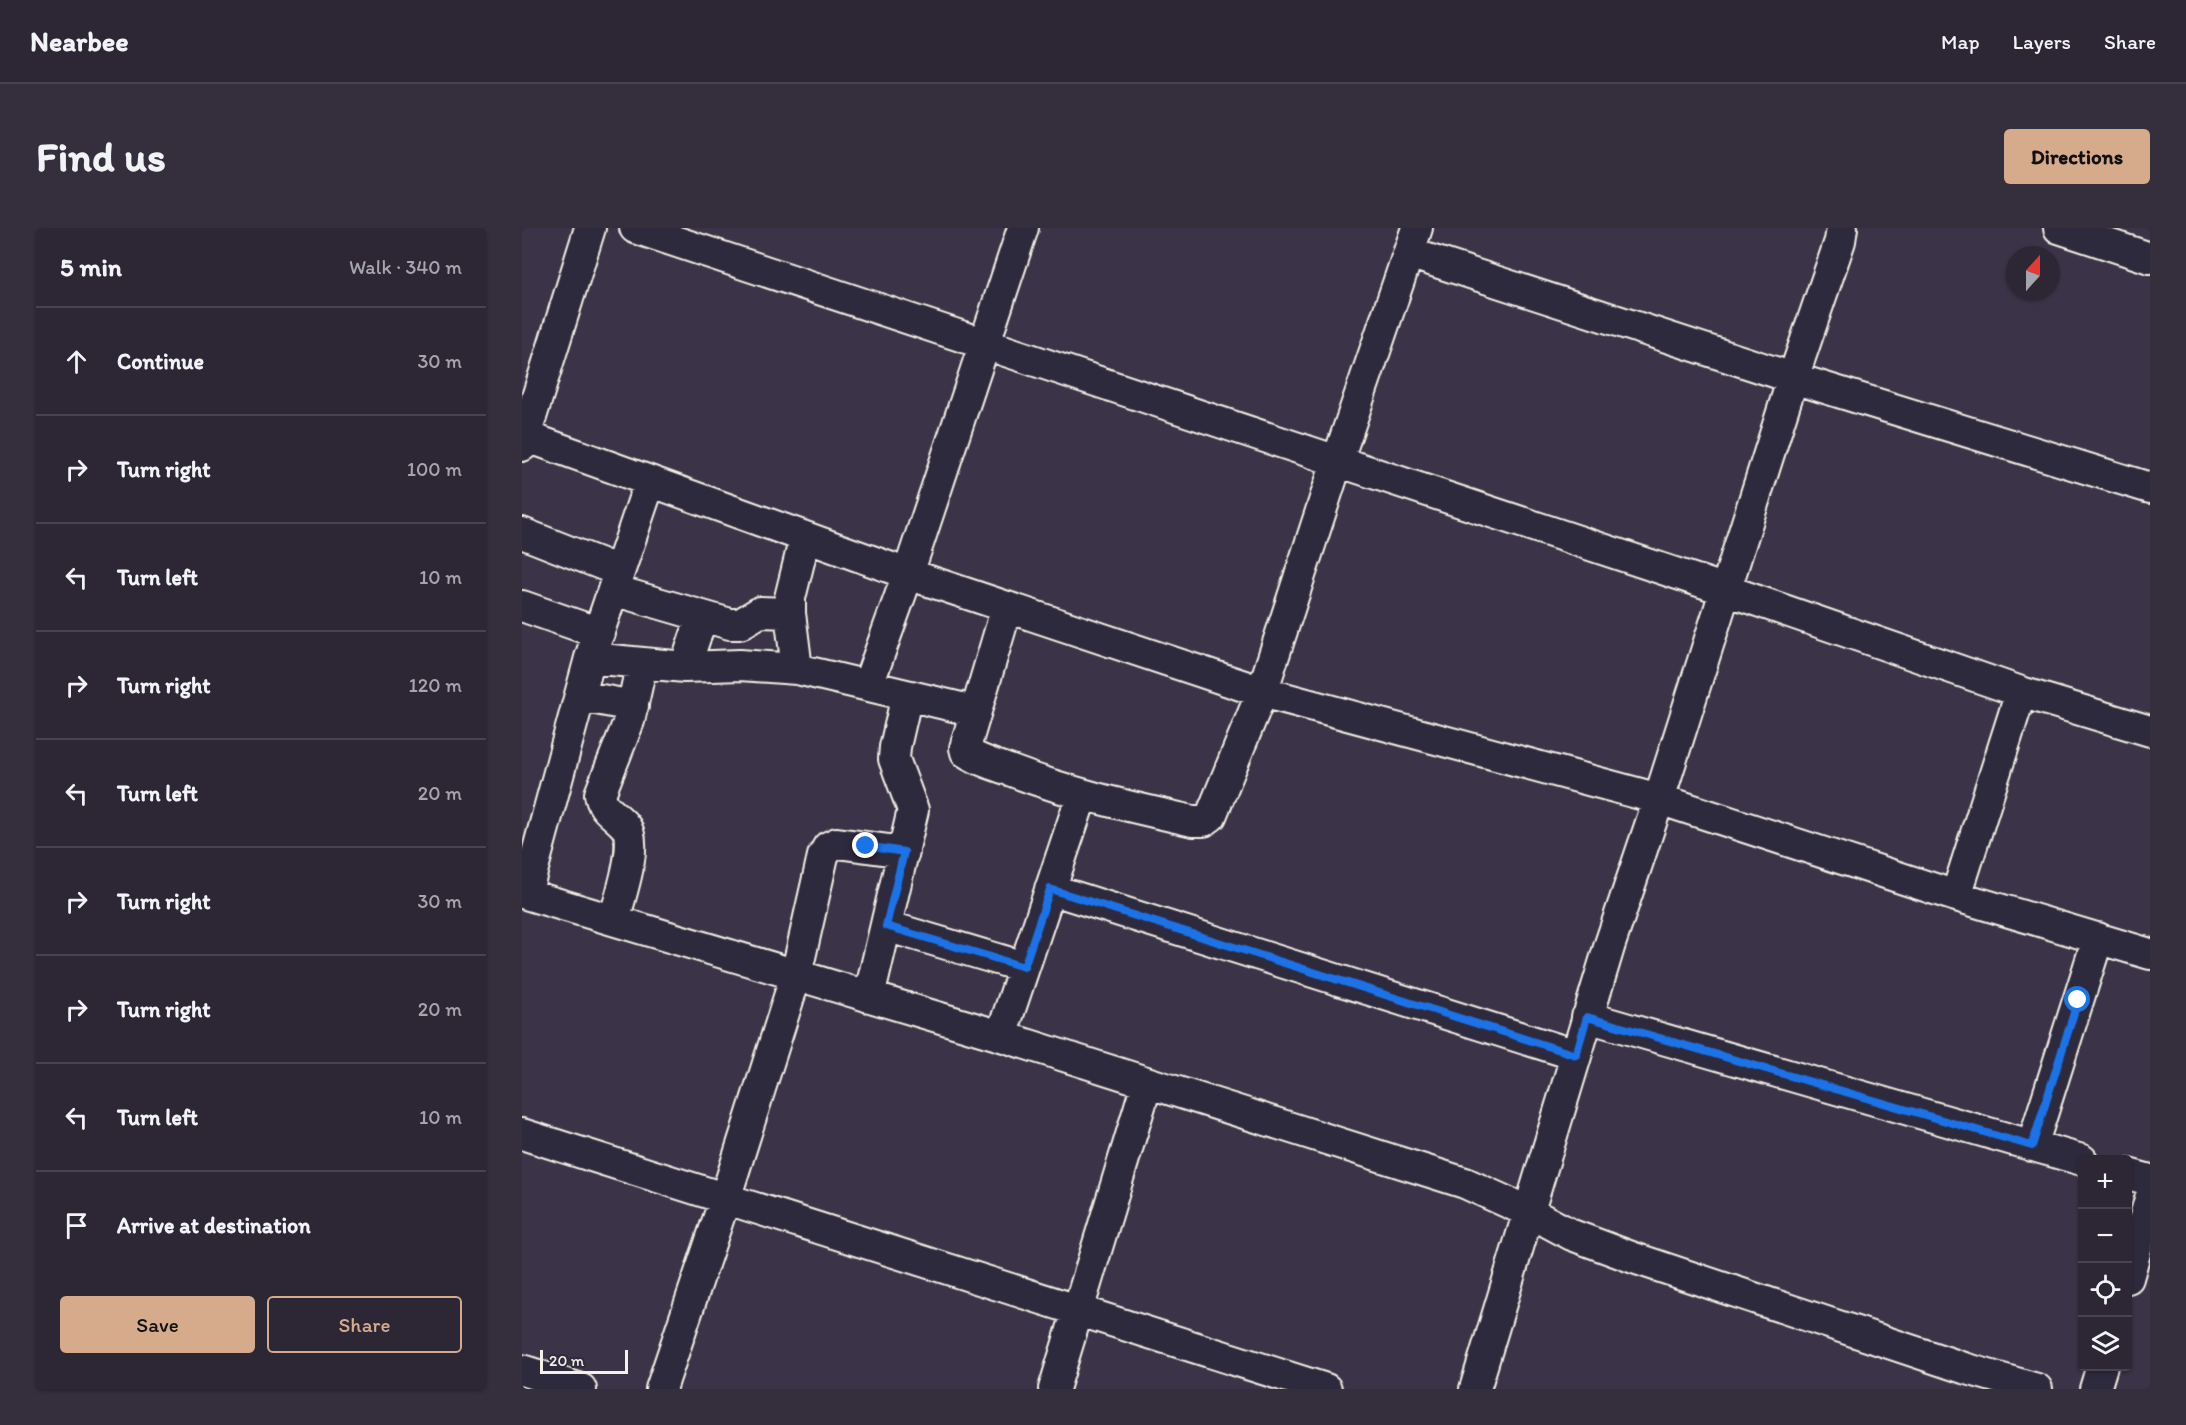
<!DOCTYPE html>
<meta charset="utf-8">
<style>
:root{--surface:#2c2635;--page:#342e3d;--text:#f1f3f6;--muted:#a6a5ad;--line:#484350;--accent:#d6ab8b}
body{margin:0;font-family:Itim,sans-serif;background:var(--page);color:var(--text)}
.controls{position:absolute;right:18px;bottom:18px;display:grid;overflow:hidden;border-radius:6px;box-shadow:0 2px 4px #0004}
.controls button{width:54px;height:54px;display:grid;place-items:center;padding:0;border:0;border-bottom:2px solid var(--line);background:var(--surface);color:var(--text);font:30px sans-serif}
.compass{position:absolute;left:1484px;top:18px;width:54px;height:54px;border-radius:50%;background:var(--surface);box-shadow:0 2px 4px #0004;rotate:21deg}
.scale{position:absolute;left:18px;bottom:15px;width:88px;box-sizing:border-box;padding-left:6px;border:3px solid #f4f1e8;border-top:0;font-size:16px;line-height:21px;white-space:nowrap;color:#f4f1e8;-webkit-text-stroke:4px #2f2a3d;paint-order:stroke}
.stop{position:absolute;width:18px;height:18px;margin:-14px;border:4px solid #1a73e8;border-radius:50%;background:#fff}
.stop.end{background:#1a73e8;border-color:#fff;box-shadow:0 2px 6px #0008}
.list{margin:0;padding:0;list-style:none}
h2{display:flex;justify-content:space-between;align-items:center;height:78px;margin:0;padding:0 24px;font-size:26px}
h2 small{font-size:20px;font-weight:400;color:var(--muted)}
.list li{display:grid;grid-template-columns:39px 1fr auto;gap:18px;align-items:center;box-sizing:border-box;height:108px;padding:0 24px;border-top:2px solid var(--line)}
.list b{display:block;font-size:22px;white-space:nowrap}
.list em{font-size:20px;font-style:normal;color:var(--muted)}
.actions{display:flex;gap:12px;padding:18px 24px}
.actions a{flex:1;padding:14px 0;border:2px solid var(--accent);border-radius:6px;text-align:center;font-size:21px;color:var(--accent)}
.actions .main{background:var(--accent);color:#111}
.icon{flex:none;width:33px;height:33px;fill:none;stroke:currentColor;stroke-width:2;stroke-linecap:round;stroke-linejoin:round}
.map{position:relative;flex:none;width:1628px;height:1161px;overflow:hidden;border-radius:6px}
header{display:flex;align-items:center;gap:36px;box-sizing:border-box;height:84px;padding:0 30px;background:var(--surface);border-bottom:2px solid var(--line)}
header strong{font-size:28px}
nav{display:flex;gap:33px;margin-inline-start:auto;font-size:21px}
.intro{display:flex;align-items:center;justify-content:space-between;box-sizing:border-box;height:144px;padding:0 36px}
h1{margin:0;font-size:42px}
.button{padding:15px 27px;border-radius:6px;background:var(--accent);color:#111;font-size:21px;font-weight:700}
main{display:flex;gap:36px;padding:0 36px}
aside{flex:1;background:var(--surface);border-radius:6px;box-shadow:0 2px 4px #0004}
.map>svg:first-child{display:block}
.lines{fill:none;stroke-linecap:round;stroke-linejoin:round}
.minor-casing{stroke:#f4f1e8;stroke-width:34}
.minor{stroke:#2f2a3d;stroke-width:30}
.route{stroke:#1a73e8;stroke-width:8}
</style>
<header>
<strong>Nearbee</strong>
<nav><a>Map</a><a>Layers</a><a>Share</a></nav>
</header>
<div class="intro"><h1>Find us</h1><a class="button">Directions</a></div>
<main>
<aside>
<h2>5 min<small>Walk · 340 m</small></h2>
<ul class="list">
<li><svg class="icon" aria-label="ahead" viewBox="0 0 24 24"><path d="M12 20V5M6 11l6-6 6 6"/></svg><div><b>Continue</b></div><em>30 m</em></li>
<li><svg class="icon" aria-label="right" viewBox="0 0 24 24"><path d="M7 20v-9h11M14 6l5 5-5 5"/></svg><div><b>Turn right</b></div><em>100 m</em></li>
<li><svg class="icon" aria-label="left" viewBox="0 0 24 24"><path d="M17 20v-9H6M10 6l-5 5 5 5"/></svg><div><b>Turn left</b></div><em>10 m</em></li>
<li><svg class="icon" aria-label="right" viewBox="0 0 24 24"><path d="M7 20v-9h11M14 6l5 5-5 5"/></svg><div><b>Turn right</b></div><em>120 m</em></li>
<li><svg class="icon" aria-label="left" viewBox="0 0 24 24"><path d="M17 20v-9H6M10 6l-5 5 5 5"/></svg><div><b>Turn left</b></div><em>20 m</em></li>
<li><svg class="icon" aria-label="right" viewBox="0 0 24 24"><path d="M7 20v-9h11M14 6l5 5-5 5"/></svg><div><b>Turn right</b></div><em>30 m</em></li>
<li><svg class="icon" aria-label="right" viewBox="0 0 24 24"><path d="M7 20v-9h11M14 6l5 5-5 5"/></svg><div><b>Turn right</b></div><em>20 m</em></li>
<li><svg class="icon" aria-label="left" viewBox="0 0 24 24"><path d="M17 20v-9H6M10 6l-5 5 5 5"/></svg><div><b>Turn left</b></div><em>10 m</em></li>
<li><svg class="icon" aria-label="arrive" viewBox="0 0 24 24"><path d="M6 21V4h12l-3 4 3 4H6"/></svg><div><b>Arrive at destination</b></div></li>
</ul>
<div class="actions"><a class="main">Save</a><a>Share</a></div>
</aside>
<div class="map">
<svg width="1628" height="1161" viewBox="0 0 1628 1161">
<rect width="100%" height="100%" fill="#3b3347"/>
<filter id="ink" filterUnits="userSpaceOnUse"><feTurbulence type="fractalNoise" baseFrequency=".0167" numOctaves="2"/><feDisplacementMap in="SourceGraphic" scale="12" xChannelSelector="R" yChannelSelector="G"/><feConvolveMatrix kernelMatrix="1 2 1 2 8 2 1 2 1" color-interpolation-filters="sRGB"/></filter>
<g filter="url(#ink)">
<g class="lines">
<defs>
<path id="minor" d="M113 0 1204 362 1499 464 1628 503
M1537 0 1628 30
M887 25 1271 150 1628 260
M0 207 386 346 740 464 1137 571 1434 668 1628 726
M0 218 68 0
M0 305 97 343
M91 362 208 396H218L238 384 268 385
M0 378 77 405
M485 379 443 520 444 524C457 533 473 537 487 542 547 565 608 579 671 593H682L689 588 740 464 815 234 895 0
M68 430 163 439 218 437 275 441 452 483
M163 439 180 389
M275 441 268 385V370L283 309
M346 457 386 346 501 0
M58 468 111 478
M528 661 1054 827
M0 665 479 808 943 955 1007 984 1050 1007 1112 1030 1442 1140 1515 1161
M4 666 68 430 128 253
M1434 668 1499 464
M92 692C97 672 118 614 103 598 93 586 80 582 78 566L107 493 120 435
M364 698 502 739
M347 769 391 582 372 531 373 519 385 467
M1065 789 1560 932
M479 808 560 567
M0 906 804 1161
M1510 918 1576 710
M1606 946 1628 952
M1606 1050 1628 971
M0 1142 59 1161
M139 1161 203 971 274 747 301 628 306 619 315 615 382 624
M532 1161 625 855
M953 1161 1088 716 1137 571 1271 150 1318 13 1320 0
M1573 1161 1580 1138"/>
</defs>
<use href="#minor" class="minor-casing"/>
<use href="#minor" class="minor"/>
</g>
</g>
<g class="lines" filter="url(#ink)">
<path class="route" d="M344 618 382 624 364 698 502 739 528 661 1054 827 1065 789 1510 918 1556 772"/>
</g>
</svg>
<div class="controls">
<button>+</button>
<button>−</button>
<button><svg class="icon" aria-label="locate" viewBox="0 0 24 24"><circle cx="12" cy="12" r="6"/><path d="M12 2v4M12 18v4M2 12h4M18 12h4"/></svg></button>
<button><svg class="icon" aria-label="layers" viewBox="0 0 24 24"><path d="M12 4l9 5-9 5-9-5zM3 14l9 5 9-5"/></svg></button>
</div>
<svg class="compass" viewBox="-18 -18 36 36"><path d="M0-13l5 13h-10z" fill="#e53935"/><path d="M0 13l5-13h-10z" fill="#a6a5ad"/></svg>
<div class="scale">20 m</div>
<div class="stop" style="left:1556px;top:772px"></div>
<div class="stop end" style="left:344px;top:618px"></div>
</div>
</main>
